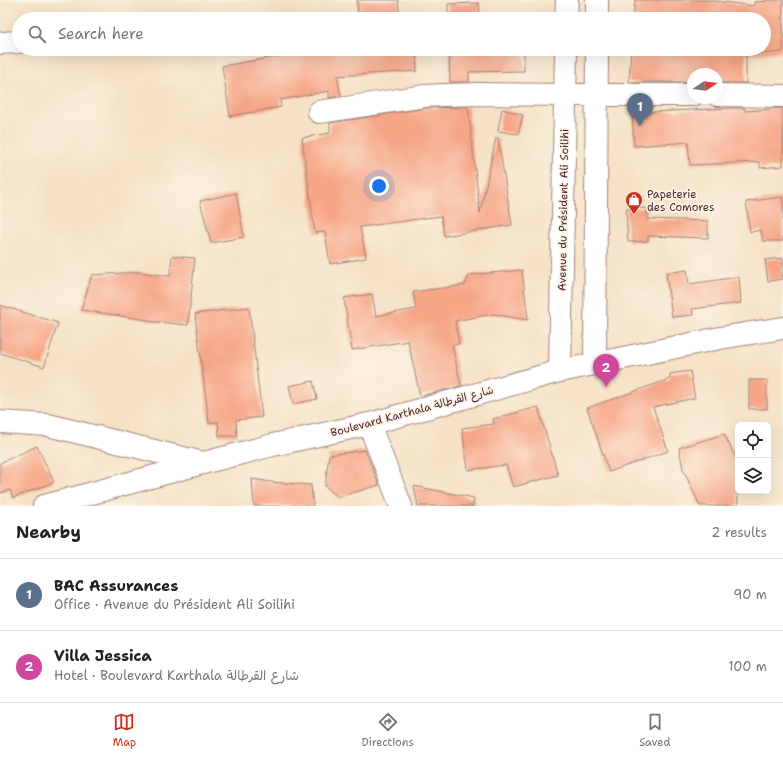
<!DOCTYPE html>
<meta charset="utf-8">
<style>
:root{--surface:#fff;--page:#f2f2f2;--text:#222;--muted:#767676;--line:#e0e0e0;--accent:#c8321e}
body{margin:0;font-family:"Shantell Sans","Playpen Sans Arabic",sans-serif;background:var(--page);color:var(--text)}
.controls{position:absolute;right:12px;bottom:12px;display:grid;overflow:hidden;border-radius:6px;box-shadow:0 4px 16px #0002}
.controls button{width:36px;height:36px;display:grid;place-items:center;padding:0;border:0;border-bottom:1px solid var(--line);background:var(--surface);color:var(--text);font:20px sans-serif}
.compass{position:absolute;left:687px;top:68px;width:36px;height:36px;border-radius:50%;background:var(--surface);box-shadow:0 4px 16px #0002;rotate:77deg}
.you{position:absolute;left:379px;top:186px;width:14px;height:14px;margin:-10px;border:3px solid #fff;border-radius:50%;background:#1a73e8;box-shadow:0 0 0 6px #1a73e833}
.badge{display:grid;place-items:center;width:26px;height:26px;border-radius:50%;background:var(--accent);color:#fff;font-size:13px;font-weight:700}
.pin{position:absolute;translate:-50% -33px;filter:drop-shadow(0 1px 2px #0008)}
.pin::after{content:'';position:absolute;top:21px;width:14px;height:12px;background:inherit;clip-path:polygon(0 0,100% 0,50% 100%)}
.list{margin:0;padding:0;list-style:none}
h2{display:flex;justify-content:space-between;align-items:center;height:52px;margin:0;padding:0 16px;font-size:17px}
h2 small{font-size:13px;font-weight:400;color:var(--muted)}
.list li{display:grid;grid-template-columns:26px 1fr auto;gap:12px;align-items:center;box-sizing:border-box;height:72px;padding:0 16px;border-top:1px solid var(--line)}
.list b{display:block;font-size:15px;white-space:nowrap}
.list p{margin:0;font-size:13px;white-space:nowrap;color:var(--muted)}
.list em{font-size:13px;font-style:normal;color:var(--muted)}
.icon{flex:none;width:22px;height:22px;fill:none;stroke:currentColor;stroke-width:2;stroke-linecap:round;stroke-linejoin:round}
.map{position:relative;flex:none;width:783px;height:506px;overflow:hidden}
.search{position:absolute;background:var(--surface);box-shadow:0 4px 16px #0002;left:12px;right:12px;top:12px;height:44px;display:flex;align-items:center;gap:10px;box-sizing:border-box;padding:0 14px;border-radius:22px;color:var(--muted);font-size:15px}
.sheet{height:196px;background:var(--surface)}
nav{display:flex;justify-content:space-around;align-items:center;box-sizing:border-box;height:56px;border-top:1px solid var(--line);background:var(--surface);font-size:11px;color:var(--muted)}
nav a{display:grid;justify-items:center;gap:2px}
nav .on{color:var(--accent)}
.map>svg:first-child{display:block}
.building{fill:#f6a586}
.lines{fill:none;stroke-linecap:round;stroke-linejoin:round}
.minor-casing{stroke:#a08078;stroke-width:24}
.major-casing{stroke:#a08078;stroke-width:24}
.minor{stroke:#fff;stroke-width:22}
.major{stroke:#fff;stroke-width:22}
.labels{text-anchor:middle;stroke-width:3.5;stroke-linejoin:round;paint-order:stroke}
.poi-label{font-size:11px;fill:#4a1f2b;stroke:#fcf5e5;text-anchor:start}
.street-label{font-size:11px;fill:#4a1f2b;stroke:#fcf5e5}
</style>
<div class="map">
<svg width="783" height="506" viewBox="0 0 783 506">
<rect width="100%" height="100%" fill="#fcf5e5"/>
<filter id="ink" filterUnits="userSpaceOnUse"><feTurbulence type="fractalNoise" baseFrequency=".025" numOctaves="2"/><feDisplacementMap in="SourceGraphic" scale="8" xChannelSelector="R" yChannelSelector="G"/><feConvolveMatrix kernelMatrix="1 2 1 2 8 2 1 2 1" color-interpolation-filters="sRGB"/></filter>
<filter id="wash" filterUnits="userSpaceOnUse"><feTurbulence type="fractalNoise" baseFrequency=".012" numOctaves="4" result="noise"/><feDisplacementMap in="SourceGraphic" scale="16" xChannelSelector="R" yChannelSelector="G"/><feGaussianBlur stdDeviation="0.9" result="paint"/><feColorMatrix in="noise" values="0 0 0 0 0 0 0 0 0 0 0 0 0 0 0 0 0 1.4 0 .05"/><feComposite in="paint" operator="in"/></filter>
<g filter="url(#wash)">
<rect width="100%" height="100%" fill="#f5e1c5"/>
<g id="blocks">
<path class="building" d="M357 0H398L400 19H358Z
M635 0H708L754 6V2L766 1V0H783V52L746 55V83H717V74H693V82H629L631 49H764V19H633Z
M479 3 480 19H448V4Z
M298 49H416L417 71 337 76 341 96 329 98V91L280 100 281 107 230 116 222 66 299 53Z
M449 49H524V71L469 72V82H450Z
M468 107 480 213 496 138H498L512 225 444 236 441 216 360 227 366 258 330 264 325 232 315 233 302 138 330 133V123L426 108Z
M731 108H745V111L783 108V166L760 168V162L690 165 688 142 634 146 632 113Z
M502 109 523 115 518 134 498 131Z
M236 193 244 237 211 243 200 201Z
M782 197 783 209V241H763L761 230 750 232 746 202Z
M647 208V219L708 221V238L648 236V241L628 242 626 209Z
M172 256 195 258 188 325 147 321 148 320 81 310 92 275 138 272 170 276Z
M783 258V279L768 281 765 260Z
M522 270 528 320 493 314 455 321 459 344 452 345 461 386 420 396 408 341 352 350 344 298 372 294 376 316 416 309 413 292 465 285 469 275Z
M687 270 689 284 739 277 741 303 692 309 693 315 672 317 666 273Z
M0 305 58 323 44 367 0 353Z
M249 307 262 417 236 420 237 436H219L218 422 209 423 195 314Z
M690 371 695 398 653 407 668 451 609 472 587 408 670 379V374Z
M749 380H767V409H749Z
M313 381 317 399 293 404 289 386Z
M538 407 558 475 513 487 506 465 468 470 462 428 494 424 493 419Z
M724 434 737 460 738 506H700L683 469 679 448Z
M37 446 54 482 13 498 10 490 0 493V463Z
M365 450 379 485 338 497 325 486 329 455Z
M252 479 271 482 311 485 313 506H254Z
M414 486 474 498 473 506H418Z"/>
</g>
</g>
<g filter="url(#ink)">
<use href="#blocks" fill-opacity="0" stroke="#a08078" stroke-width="1"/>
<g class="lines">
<defs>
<path id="minor" d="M566 19 567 0
M597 19V0
M0 43 19 42
M717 95 783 96
M319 112 425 96 444 95 479 94 565 95H693
M595 364 597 49
M560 371 566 49
M0 422 48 425 203 463
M369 424 401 506"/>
<path id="major" d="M44 506 203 463 273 445 369 424 560 371 720 338 783 328"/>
</defs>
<use href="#minor" class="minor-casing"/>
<use href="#major" class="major-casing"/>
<use href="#minor" class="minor"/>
<use href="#major" class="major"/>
</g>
</g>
<defs>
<symbol id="shop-pin" viewBox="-11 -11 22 30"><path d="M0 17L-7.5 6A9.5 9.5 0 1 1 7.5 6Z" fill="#c8321e" stroke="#fcf5e5"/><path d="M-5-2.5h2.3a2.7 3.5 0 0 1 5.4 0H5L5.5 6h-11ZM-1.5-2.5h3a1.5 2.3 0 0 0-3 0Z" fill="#fff"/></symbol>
</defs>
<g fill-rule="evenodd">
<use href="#shop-pin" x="624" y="190" width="20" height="27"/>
</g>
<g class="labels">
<g class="poi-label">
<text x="647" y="198">Papeterie<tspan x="647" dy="13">des Comores</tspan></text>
</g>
<g class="street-label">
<text transform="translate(563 210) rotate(-89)" y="4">Avenue du Président Ali Soilihi</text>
<text transform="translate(412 411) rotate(-15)" y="4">Boulevard Karthala شارع القرطالة</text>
</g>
</g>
</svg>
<div class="controls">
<button><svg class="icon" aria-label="locate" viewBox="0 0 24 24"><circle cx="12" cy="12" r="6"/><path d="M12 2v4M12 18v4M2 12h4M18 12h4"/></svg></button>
<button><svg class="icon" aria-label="layers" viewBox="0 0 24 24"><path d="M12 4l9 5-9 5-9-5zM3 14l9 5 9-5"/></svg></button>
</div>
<svg class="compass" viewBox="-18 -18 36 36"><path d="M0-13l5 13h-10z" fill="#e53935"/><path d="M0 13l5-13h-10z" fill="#767676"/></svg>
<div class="you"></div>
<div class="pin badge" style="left:640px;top:126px;background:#5c6f8a">1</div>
<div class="pin badge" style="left:606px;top:387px;background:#d1479c">2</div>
<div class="search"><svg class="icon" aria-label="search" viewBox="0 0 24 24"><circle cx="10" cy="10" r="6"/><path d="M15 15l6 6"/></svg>Search here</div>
</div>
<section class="sheet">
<h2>Nearby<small>2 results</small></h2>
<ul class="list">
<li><span class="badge" style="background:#5c6f8a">1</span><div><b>BAC Assurances</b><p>Office · Avenue du Président Ali Soilihi</p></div><em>90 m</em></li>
<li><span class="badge" style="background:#d1479c">2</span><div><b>Villa Jessica</b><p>Hotel · Boulevard Karthala شارع القرطالة</p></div><em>100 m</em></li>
</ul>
</section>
<nav>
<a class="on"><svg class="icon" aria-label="map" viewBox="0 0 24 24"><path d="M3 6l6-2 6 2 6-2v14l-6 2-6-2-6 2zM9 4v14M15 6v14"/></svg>Map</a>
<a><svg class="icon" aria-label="directions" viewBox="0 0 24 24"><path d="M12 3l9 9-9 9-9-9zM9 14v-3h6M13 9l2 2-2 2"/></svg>Directions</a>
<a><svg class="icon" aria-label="saved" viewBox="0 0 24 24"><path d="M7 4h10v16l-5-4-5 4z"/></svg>Saved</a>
</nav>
